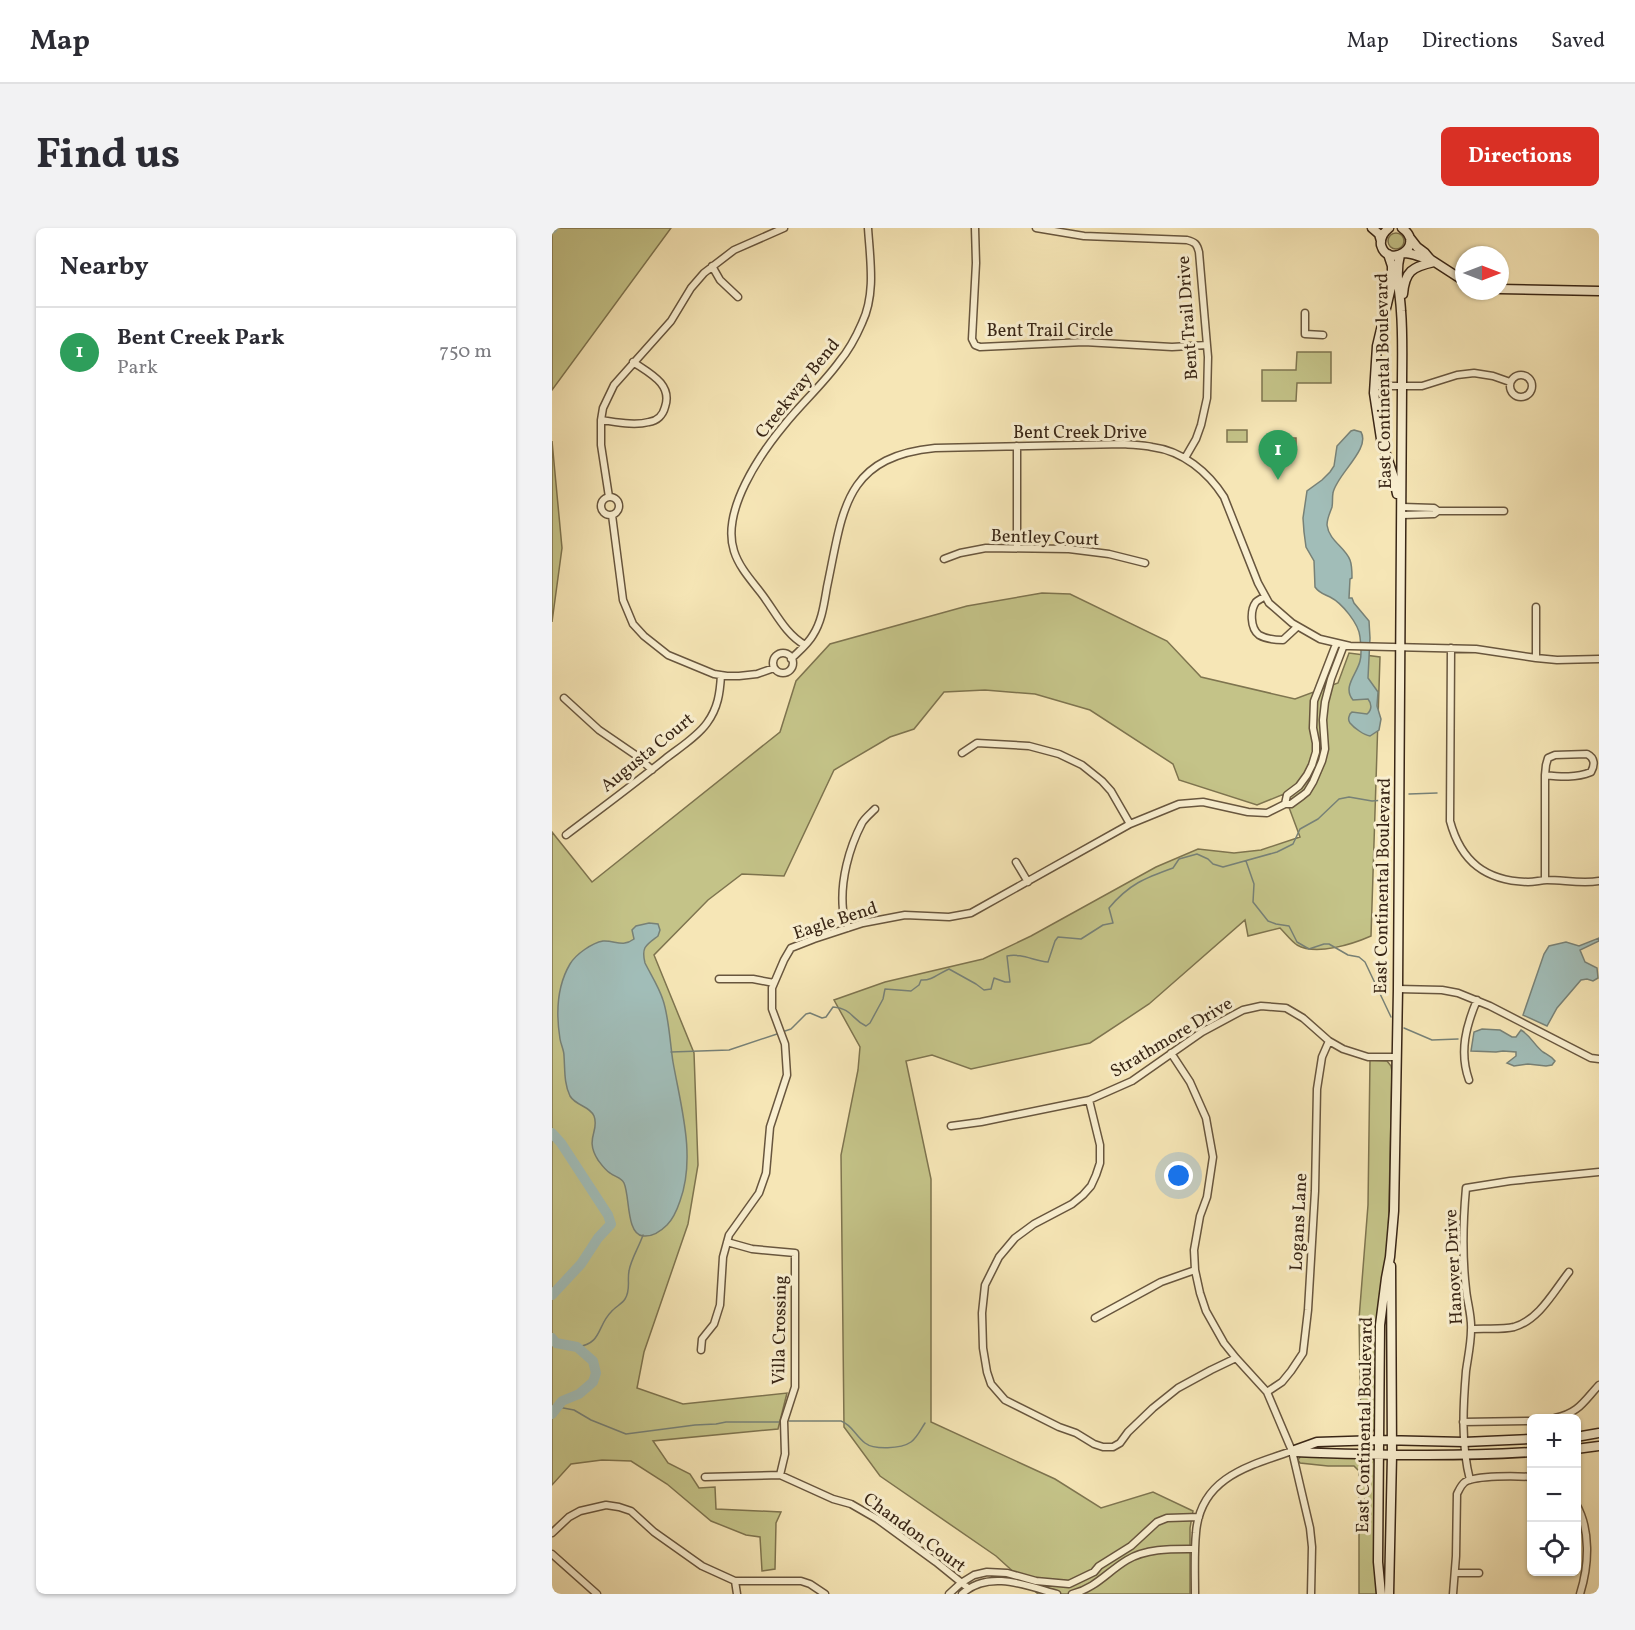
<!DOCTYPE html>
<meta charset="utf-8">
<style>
:root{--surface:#fff;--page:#f2f2f3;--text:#2b2b33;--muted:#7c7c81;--line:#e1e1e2;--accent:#d93025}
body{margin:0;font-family:Vollkorn,serif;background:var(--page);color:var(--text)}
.controls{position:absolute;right:18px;bottom:18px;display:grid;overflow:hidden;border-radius:9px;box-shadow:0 2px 4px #0004}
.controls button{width:54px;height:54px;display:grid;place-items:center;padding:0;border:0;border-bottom:2px solid var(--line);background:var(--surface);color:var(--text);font:30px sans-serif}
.compass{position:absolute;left:903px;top:18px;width:54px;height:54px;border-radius:50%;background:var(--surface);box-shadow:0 2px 4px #0004;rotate:90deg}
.you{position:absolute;left:627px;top:948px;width:21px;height:21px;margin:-15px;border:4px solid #fff;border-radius:50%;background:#1a73e8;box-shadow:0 0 0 9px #1a73e833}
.badge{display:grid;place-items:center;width:39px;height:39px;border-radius:50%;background:var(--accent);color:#fff;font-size:20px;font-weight:700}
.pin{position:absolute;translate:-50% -50px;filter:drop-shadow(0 2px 3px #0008)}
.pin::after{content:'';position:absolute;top:32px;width:21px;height:18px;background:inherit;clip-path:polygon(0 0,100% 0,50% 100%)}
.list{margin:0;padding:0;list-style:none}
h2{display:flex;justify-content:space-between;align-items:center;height:78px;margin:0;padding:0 24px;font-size:26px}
h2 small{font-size:20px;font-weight:400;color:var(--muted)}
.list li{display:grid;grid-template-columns:39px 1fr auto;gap:18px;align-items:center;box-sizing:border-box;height:90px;padding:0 24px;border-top:2px solid var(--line)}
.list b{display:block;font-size:22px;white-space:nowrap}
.list p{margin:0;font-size:20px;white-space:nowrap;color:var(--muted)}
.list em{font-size:20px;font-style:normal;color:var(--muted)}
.icon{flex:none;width:33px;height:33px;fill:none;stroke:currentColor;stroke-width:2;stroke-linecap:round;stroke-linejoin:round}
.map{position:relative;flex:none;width:1047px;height:1366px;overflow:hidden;border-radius:9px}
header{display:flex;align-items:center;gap:36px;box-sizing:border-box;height:84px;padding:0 30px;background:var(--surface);border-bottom:2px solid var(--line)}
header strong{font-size:28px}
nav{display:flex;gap:33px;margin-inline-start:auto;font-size:21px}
.intro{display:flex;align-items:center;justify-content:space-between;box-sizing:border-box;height:144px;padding:0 36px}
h1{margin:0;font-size:42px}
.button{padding:15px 27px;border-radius:9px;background:var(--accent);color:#fff;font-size:21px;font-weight:700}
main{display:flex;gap:36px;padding:0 36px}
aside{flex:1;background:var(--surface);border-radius:9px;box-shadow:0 2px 4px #0004}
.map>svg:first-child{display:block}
.green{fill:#c4c388;stroke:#7e744f;stroke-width:1.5}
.water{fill:#a1bdb8;stroke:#778177;stroke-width:1.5}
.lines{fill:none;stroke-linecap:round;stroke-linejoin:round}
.stream{stroke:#778177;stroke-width:1.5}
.river{stroke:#a1bdb8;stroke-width:10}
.street-casing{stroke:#68563e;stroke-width:9}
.secondary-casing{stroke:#392616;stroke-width:11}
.street{stroke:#f9efd0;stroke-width:6}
.secondary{stroke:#f9efd0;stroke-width:8}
.labels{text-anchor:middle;stroke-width:6;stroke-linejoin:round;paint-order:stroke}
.street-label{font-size:18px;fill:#392616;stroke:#f9efd0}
</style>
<header>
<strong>Map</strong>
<nav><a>Map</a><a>Directions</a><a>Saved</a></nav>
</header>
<div class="intro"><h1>Find us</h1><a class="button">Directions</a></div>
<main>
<aside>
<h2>Nearby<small></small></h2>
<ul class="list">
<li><span class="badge" style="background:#2e9e5b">1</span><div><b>Bent Creek Park</b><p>Park</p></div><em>750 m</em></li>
</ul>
</aside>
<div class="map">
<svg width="1047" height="1366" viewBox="0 0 1047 1366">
<rect width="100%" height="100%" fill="#f6e6b6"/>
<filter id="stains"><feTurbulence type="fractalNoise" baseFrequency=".00333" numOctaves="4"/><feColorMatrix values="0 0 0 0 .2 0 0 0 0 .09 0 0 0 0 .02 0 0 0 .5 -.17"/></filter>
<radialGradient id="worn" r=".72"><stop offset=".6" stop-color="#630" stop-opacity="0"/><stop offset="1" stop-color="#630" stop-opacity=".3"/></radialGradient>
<path class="green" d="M0 0H119L0 162Z
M836 13a8 8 0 1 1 16 0a8 8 0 1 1-16 0Z
M745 124H779V155H745L744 173H710V142H744Z
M675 202H695V214H675Z
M727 210H744V223H727Z
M0 213 10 320 0 394Z
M490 365 518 366 615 413 649 449 743 471 786 455 797 425 828 429 819 708C801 716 764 728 745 717 739 713 734 706 728 700L696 708 693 692 597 776 538 815 419 841 380 827 354 833 379 951V1194L503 1251 549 1280 601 1264 641 1283 638 1300V1366H486L444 1328 328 1248 292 1199 289 927 306 842 308 819 282 772 333 754 431 731 479 708 604 639 646 621 682 625 709 622 748 609 732 566 705 577 627 552 621 536 538 482 483 466 433 462 392 464 362 501 338 509 282 542 232 648 190 646 156 672 102 727 142 825 146 937 136 996 92 1124 85 1160 131 1176 235 1165 226 1201 101 1213 116 1235 138 1246 147 1260 163 1259 164 1281 229 1284 224 1295 223 1341 210 1343 208 1309 194 1307 159 1293 115 1256 79 1233 50 1232 19 1236 0 1257V604L40 654 228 504 244 453 278 416 415 378Z
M818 832 835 833 839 838 840 844 836 1018 824 1200 817 1207H809L807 1091 816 977Z
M750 1226 820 1228 823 1235 825 1366H807V1243L802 1238H776L748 1235 746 1232Z"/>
<path class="water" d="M802 202 809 204C819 221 784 247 781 265 780 270 781 274 780 279 778 285 775 290 775 297 777 313 793 319 798 332 800 337 800 345 800 350L798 351 797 370H800L802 375 817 393 818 410 816 450 826 464 825 478 829 491 827 502 818 508C812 507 802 500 798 495 795 491 797 489 798 486L800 484 815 486C820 482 820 476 816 471L801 472C790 459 805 446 808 433 810 426 809 417 808 409 807 396 790 375 778 369 772 366 767 365 763 359L762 333 754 319 752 304 751 290 755 263 770 252 778 244 782 238 785 218 799 203Z
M97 695 106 696 108 702 106 708C94 717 89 719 93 735 99 747 107 759 111 772 117 790 118 815 121 834 129 879 144 929 128 973 125 982 122 990 115 997 109 1003 100 1009 91 1008 74 1006 78 968 72 955 69 949 63 949 58 945 53 942 49 936 46 932 32 910 48 903 42 888 38 878 24 878 18 868 12 856 13 842 12 828 12 822 9 817 8 811 4 786 5 758 18 736 24 726 40 715 51 713 63 712 70 720 82 711L80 702 84 698Z
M1047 710V713L1028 722 1033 734 1045 740 1046 750 1041 753 1035 751 1029 752 1005 780 995 798 971 787 992 726 997 718 1014 714 1027 718Z
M930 801 948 802 960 809H964L969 802C979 808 982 817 991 824 996 827 999 828 1003 833L1000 837 994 838 976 836 962 838 955 835 964 828V824L951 823 944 824 919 823 922 804Z"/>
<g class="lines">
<path class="stream" d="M857 566 885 565
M694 633 702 656 701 674 716 693 724 696 737 698 745 714 757 721 772 716H777L796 727 807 729 813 734 839 789
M852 800 880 812 906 811
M230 804 239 801 254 786 258 785 270 790 274 789 281 779C301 781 299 791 314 798L318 795 331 771 333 761 359 763 367 757 369 752C380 753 387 745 397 741L424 756 432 762 439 761 442 750 453 754H458L455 728C470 725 482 733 496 734L503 713 506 709 529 711 551 697 561 695 557 680C577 656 593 650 621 640L627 631 645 626 656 631 661 636 671 639 725 624 741 616 748 601 766 591 787 571 797 569 820 573 833 572
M119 824 177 822 225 806
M25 1119C50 1116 45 1098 59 1084 63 1079 70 1076 73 1071 79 1062 75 1053 77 1043 79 1031 87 1019 91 1007
M6 1179 22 1182 39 1192 74 1206 143 1197 164 1196 174 1194H227
M237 1193H289C300 1197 303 1207 313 1215 322 1222 349 1221 359 1214 365 1210 369 1201 373 1195"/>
<path class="river" d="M0 1 1 0
M0 905 9 915 56 987 59 996 46 1010 29 1036 0 1067
M0 1110 4 1115 25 1119 41 1133 44 1145 41 1154 27 1166 10 1173 0 1186"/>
<defs>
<path id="street" d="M423 0 424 35 420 111 423 117 428 119 532 114 620 119 655 117
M484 0 532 8 635 12C643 14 645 16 647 24L656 129 655 170 649 197 644 211 633 230
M160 38 168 52 186 69
M753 85V106L771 107
M958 158a11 11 0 1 1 22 0a11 11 0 1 1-22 0Z
M822 158H870L905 147 922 145 941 148 958 154
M49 192C64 194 82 198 97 194 105 193 111 187 113 179 121 156 97 145 81 134
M465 218V320
M49 278a9 9 0 1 1 18 0a9 9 0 1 1-18 0Z
M57 269 49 217V192L51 180 62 157 119 93 139 60 152 45 182 22 232 0
M850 279 882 280 886 283
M60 287 71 372 81 396 92 408 116 427 162 446 175 448H187L205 446 222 440
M850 287 882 286 886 283H952
M392 331 408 325 434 320 517 321 557 326 593 335
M713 368C711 370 706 372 704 374 698 382 698 400 707 407 714 411 723 412 731 412L745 399
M253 417C233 406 223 383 209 365 199 352 187 339 182 323 169 283 208 226 233 196 250 175 271 156 287 134 297 122 304 109 310 95 324 66 318 31 316 0
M899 420 898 593C909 634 934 653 976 654 983 654 989 652 995 652 1012 652 1030 656 1047 653
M221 435a10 10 0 1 1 20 0a10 10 0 1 1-20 0Z
M984 430V379
M239 431C247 423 256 416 261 407 270 393 272 376 275 359 291 284 291 229 383 220L572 216C581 217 591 217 600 219 631 223 656 244 672 269L706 355 717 375 740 395 768 411 798 418 924 421 984 430 1005 432 1047 431
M12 470 47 502 85 528 100 542
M410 525 425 515 477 518 507 526 530 537 550 553 559 563 578 596
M1035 526C1043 530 1043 537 1039 544 1024 550 1009 549 993 547L994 537 996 530 1003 527Z
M993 547V652
M733 576 735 567 747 558 755 547 760 537 764 524V515L761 500 762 473 784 416
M14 607C47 582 81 557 113 531 127 520 145 509 155 495 166 480 168 465 169 447
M464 634 476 654
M296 700C295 694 292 688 291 682 288 653 297 620 310 595 313 590 318 586 323 581
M167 751H201L222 755
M846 761 890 762 906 765 938 778 1039 830 1047 831
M619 825 638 854 654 890 661 929 655 969 648 988 642 1022 643 1042 648 1065 654 1083 672 1115 684 1130 715 1164 740 1223 758 1300 760 1319 759 1366
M917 852C907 824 914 798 925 772
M537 872 548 917V935L544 947 539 958 531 967 520 976 482 996 463 1010 447 1029 433 1057 430 1085 431 1120 435 1144 439 1156 453 1172 507 1199 524 1205 542 1216 551 1219H561L568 1215 576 1204 601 1180 626 1160 659 1142 684 1130
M399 898 429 894 537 872 580 853 650 804 691 782 709 778 734 780 751 790 777 813 791 821 816 829H844
M175 1014 200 1021 243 1025V1159L232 1193 233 1226 228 1247
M543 1090 609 1054 643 1042
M920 1101C933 1100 949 1102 962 1099 987 1092 1002 1063 1017 1044
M149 1122 150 1111 162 1096 168 1077 171 1029 177 1007 207 965 214 945 218 899 235 847 233 816 220 781V760L232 732 239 720 262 711 311 695 353 687 397 689 419 685 578 596 627 576 651 574 696 584 715 585 733 576H739L750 568 755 564 761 554 770 533 773 521 771 492 773 474 779 451 792 417
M715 1164 730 1154 739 1143 751 1125 756 1082 763 963 765 861 770 829 777 813
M1003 1190C1027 1185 1032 1173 1047 1157
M911 1194 980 1193
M153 1249 228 1247 281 1271 299 1276 325 1291 384 1334 416 1360
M918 1252C909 1217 911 1179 914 1143 916 1129 919 1115 919 1102 920 1088 915 1074 914 1061 910 1027 911 993 914 960L958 953 1047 944
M1024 1276C1039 1302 1037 1337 1028 1366
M0 1305 17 1289 28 1283 54 1277 67 1279 79 1283 102 1304 150 1338 183 1353H249L258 1356 273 1366
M0 1326 45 1366
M903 1345H927
M183 1353 185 1366
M397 1366 409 1355 422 1347 435 1344 455 1345 484 1353 517 1356 542 1344 547 1338 579 1318 605 1294 615 1290 647 1289
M410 1366C436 1341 476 1358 505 1366
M520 1366C544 1360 555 1344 575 1332 595 1320 621 1321 643 1321
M643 1366C643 1346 642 1325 644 1305 648 1250 696 1238 740 1223
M901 1366 904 1328 905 1266C907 1262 909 1257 913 1254 924 1247 966 1248 980 1249"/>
<path id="secondary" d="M820 0 827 6 829 13
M837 0C832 4 828 9 829 17 836 42 875 18 850 0
M858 10 865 19 873 25 878 31 912 53
M852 25C862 25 868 30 878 31
M836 26 840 38V55L825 118 822 165 829 211 841 247 845 266
M948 61 1047 63
M851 66C853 43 860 39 882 34
M1024 1209 1047 1205
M1024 1221 1047 1218
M740 1223 765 1214 828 1212 912 1214 980 1211
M743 1224C822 1227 901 1229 980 1224
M829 1366 826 1334 828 1097 834 1050 838 1029 842 983 846 761 850 158C850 133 851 108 849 83 848 64 843 46 848 27
M837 1366 840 1227 839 1038"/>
</defs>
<use href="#street" class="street-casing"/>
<use href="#secondary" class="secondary-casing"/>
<use href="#street" class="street"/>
<use href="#secondary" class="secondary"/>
</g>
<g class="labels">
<g class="street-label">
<text transform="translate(635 90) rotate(-94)" y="6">Bent Trail Drive</text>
<text x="498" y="108">Bent Trail Circle</text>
<text transform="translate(831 153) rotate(-91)" y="6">East Continental Boulevard</text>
<text transform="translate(245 160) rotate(-51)" y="6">Creekway Bend</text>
<text x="528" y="210">Bent Creek Drive</text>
<text transform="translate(493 309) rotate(2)" y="6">Bentley Court</text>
<text transform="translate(95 524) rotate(-39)" y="6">Augusta Court</text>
<text transform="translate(830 658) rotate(-89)" y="6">East Continental Boulevard</text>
<text transform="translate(283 692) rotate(-18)" y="6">Eagle Bend</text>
<text transform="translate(619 809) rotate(-31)" y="6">Strathmore Drive</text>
<text transform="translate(746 994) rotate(-87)" y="6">Logans Lane</text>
<text transform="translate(901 1039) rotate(-93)" y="6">Hanover Drive</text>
<text transform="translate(227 1102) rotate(-89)" y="6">Villa Crossing</text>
<text transform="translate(812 1197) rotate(-89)" y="6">East Continental Boulevard</text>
<text transform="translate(363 1304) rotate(36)" y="6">Chandon Court</text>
</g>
</g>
<rect width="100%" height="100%" filter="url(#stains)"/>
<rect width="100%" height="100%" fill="url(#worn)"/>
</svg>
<div class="controls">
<button>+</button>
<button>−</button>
<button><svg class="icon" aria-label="locate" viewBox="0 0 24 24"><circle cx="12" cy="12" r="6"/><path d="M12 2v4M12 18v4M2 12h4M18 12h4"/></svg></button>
</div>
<svg class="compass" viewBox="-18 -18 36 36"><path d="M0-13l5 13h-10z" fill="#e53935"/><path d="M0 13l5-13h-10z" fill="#7c7c81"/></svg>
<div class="you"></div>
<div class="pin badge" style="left:726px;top:252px;background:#2e9e5b">1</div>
</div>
</main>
